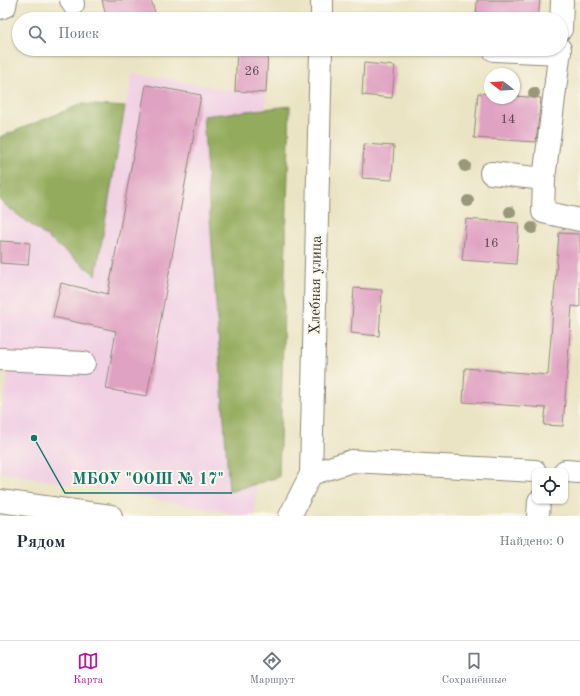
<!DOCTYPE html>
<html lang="ru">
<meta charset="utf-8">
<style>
:root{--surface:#fff;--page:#f6f6f7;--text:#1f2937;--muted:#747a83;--line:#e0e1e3;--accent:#b5179e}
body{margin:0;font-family:"Old Standard TT",serif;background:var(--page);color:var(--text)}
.controls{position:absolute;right:12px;bottom:12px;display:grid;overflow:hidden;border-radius:8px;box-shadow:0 1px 3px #0004}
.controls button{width:36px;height:36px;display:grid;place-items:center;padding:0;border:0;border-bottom:1px solid var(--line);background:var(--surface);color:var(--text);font:20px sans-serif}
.compass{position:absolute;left:484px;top:68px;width:36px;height:36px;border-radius:50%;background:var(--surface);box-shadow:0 1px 3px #0004;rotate:287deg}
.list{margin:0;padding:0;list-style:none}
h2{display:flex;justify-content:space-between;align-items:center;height:52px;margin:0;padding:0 16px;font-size:17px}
h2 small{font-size:13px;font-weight:400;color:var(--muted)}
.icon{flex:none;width:22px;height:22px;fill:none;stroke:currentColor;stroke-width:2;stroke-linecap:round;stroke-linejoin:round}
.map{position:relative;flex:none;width:580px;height:516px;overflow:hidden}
.search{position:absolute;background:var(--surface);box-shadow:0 1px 3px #0004;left:12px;right:12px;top:12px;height:44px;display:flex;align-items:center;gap:10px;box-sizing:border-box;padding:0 14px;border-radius:22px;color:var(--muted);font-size:15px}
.sheet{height:124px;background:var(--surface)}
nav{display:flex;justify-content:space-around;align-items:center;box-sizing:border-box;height:56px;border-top:1px solid var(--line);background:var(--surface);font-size:11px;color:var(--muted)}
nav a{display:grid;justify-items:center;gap:2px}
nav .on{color:var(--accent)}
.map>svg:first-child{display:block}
.built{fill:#f1d0e4}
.forest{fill:#93ab5c;stroke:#5f6b44}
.building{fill:#e0a2c2}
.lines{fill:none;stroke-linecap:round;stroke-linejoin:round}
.minor-casing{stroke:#8b8878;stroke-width:24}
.minor{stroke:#fff;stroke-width:22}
.tree{fill:#99987a}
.labels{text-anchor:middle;stroke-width:4;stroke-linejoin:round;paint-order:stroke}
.number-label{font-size:13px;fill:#584951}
.street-label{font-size:15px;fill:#2b2b2b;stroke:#fbf7ec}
.leader{fill:none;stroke:#0f766e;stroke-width:1.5}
.callout-dot{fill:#0f766e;stroke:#fbf7ec;stroke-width:1.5}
.callout-label{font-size:16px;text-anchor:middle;font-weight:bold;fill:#0f766e;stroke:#fbf7ec;stroke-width:4;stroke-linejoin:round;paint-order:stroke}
</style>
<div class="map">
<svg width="580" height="516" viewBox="0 0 580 516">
<rect width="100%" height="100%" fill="#fbf7ec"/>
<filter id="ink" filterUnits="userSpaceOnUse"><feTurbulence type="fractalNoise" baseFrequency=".025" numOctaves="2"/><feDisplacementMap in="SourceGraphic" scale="8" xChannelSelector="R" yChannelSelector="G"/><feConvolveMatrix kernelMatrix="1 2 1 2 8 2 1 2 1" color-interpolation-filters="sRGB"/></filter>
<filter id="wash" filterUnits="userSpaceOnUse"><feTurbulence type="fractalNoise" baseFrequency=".012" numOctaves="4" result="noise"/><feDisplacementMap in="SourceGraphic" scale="16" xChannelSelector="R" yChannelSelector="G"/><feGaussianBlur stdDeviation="0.9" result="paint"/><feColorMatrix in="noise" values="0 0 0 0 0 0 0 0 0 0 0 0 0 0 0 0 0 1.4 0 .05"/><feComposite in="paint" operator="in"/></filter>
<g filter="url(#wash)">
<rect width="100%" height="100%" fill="#ebe4c4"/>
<path class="built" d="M133 73 235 91 266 93 255 516H248L0 472V420L8 374 0 370V163L108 174Z"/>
<path class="forest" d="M82 104 125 107 96 275 0 201V137Z
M290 106 279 477 229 492 203 116Z"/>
<g id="blocks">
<path class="building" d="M102 0H151L157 19H107Z
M477 0H540L538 19H476Z
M237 49H268L266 93 235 91Z
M364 63 395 66 392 98 362 95Z
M146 85 201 95 147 396 106 389 116 331 53 317 61 283 108 294Z
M478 93 490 94V98H514V96L541 98 536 142 474 138Z
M364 144 394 146 392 180 362 178Z
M466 219 519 223 516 264 462 260Z
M559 233 580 234V307L572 306 563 426 544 425 546 408 463 402 465 368 548 375Z
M0 241 30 243 28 265 0 263Z
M354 288 382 290 379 336 351 333Z"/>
</g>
</g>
<g filter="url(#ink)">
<use href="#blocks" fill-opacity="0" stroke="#8b8878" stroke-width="1"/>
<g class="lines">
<defs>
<path id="minor" d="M71 0 73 4
M0 8 5 6 6 0
M322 19V0
M561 29 562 0
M560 49 544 179 543 212 580 220
M494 50 560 53
M491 173 544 179
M0 359 84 363
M565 471 580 472
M311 474 352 461 535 471
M0 501 111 516
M290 516 311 474 321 49
M538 516 539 501"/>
</defs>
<use href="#minor" class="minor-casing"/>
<use href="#minor" class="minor"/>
</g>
<g class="tree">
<circle cx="534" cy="93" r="6"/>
<circle cx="465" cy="166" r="6"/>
<circle cx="468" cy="201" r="6"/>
<circle cx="510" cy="212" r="6"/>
<circle cx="532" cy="228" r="6"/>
</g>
</g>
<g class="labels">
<g class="number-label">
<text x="252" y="75">26</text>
<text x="508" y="123">14</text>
<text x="491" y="247">16</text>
</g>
<g class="street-label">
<text transform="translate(315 285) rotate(-89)" y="5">Хлебная улица</text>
</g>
</g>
<path class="leader" d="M34 438L65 493H232"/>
<circle class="callout-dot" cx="34" cy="438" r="4"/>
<g class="callout-label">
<text x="148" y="484">МБОУ "ООШ № 17"</text>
</g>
</svg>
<div class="controls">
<button><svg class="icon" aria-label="locate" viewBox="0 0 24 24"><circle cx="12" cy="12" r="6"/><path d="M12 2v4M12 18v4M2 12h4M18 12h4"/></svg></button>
</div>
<svg class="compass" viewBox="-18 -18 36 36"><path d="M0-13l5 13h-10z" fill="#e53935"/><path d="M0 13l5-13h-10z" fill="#747a83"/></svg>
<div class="search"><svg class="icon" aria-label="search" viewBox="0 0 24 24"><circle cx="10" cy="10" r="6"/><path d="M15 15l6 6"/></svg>Поиск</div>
</div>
<section class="sheet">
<h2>Рядом<small>Найдено: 0</small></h2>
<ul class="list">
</ul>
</section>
<nav>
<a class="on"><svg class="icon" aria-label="map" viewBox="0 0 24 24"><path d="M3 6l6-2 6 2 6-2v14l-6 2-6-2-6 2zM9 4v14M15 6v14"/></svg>Карта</a>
<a><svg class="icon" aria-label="directions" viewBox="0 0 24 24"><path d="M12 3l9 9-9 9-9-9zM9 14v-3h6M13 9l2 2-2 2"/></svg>Маршрут</a>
<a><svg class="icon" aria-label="saved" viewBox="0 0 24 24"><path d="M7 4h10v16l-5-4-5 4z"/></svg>Сохранённые</a>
</nav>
